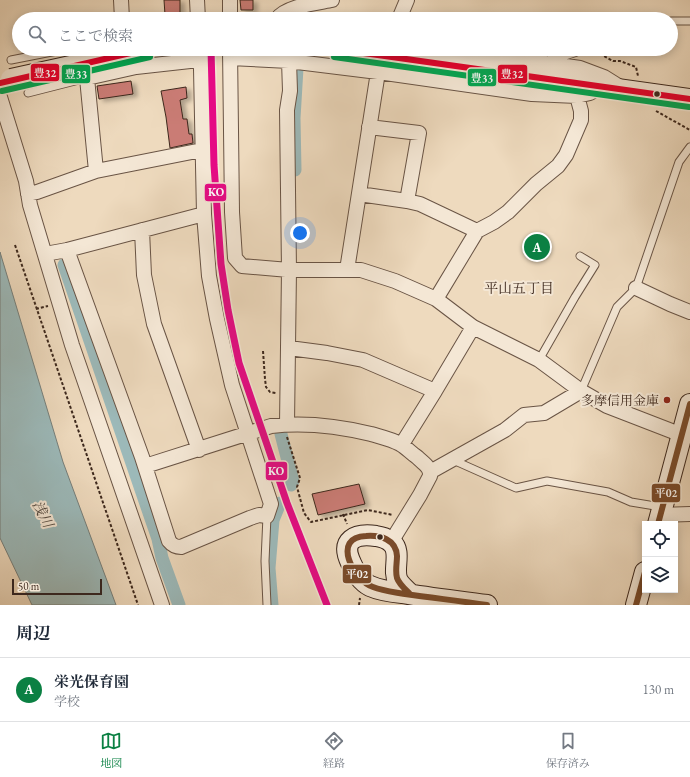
<!DOCTYPE html>
<html lang="ja">
<meta charset="utf-8">
<style>
:root{--surface:#fff;--page:#f6f6f7;--text:#1f2937;--muted:#747a83;--line:#e0e1e3;--accent:#0b8043}
body{margin:0;font-family:"EB Garamond","Noto Serif JP",serif;background:var(--page);color:var(--text)}
.controls{position:absolute;right:12px;bottom:12px;display:grid;overflow:hidden;border-radius:0px;box-shadow:0 2px 10px #0003}
.controls button{width:36px;height:36px;display:grid;place-items:center;padding:0;border:0;border-bottom:1px solid var(--line);background:var(--surface);color:var(--text);font:20px sans-serif}
.scale{position:absolute;left:12px;bottom:10px;width:90px;box-sizing:border-box;padding-left:4px;border:2px solid #3d281d;border-top:0;font-size:11px;line-height:14px;white-space:nowrap;color:#3d281d;-webkit-text-stroke:3px #f4e7d5;paint-order:stroke}
.you{position:absolute;left:300px;top:233px;width:14px;height:14px;margin:-10px;border:3px solid #fff;border-radius:50%;background:#1a73e8;box-shadow:0 0 0 6px #1a73e833}
.badge{display:grid;place-items:center;width:26px;height:26px;border-radius:50%;background:var(--accent);color:#fff;font-size:13px;font-weight:700}
.pin{position:absolute;translate:-50% -50%;border:2px solid #fff;box-shadow:0 1px 4px #0006}
.list{margin:0;padding:0;list-style:none}
h2{display:flex;justify-content:space-between;align-items:center;height:52px;margin:0;padding:0 16px;font-size:17px}
h2 small{font-size:13px;font-weight:400;color:var(--muted)}
.list li{display:grid;grid-template-columns:26px 1fr auto;gap:12px;align-items:center;box-sizing:border-box;height:64px;padding:0 16px;border-top:1px solid var(--line)}
.list b{display:block;font-size:15px;white-space:nowrap}
.list p{margin:0;font-size:13px;white-space:nowrap;color:var(--muted)}
.list em{font-size:13px;font-style:normal;color:var(--muted)}
.icon{flex:none;width:22px;height:22px;fill:none;stroke:currentColor;stroke-width:2;stroke-linecap:round;stroke-linejoin:round}
.map{position:relative;flex:none;width:690px;height:605px;overflow:hidden}
.search{position:absolute;background:var(--surface);box-shadow:0 2px 10px #0003;left:12px;right:12px;top:12px;height:44px;display:flex;align-items:center;gap:10px;box-sizing:border-box;padding:0 14px;border-radius:22px;color:var(--muted);font-size:15px}
.sheet{height:116px;background:var(--surface)}
nav{display:flex;justify-content:space-around;align-items:center;box-sizing:border-box;height:56px;border-top:1px solid var(--line);background:var(--surface);font-size:11px;color:var(--muted)}
nav a{display:grid;justify-items:center;gap:2px}
nav .on{color:var(--accent)}
.map>svg:first-child{display:block}
.water{fill:#9cb9b9;stroke:#767f7b}
.lines{fill:none;stroke-linecap:round;stroke-linejoin:round}
.canal{stroke:#9cb9b9;stroke-width:13}
.building{fill:#ca7b74;stroke:#3d281d;filter:url(#shadow)}
.lane-casing{stroke:#695445;stroke-width:9}
.street-casing{stroke:#695445;stroke-width:16}
.secondary-casing{stroke:#3d281d;stroke-width:22}
.path{stroke:#3d281d;stroke-width:2;stroke-dasharray:3 2;stroke-linecap:butt}
.lane{stroke:#f4e7d5;stroke-width:7}
.street{stroke:#f4e7d5;stroke-width:14}
.secondary{stroke:#f4e7d5;stroke-width:20}
.secondary-bridge-casing{stroke:#3d281d;stroke-width:22;stroke-linecap:butt}
.secondary-bridge{stroke:#f4e7d5;stroke-width:20}
.bus-1-casing{stroke:#f4e7d5;stroke-width:9}
.bus-2-casing{stroke:#f4e7d5;stroke-width:9}
.bus-3-casing{stroke:#f4e7d5;stroke-width:9}
.bus-1{stroke:#e4002b;stroke-width:6}
.bus-2{stroke:#00a651;stroke-width:6}
.bus-3{stroke:#7a4b2a;stroke-width:6}
.rail-1-casing{stroke:#f4e7d5;stroke-width:10}
.rail-1{stroke:#e50b84;stroke-width:7}
.bus-dot{fill:#3d281d;stroke:#f4e7d5;stroke-width:1.5}
.poi-dot{fill:#8f2418;stroke:#f4e7d5;stroke-width:1.5}
.labels{text-anchor:middle;stroke-width:4;stroke-linejoin:round;paint-order:stroke}
.poi-label{font-size:13px;fill:#3d281d;stroke:#f4e7d5;text-anchor:end}
.neighbourhood-label{font-size:14px;fill:#3d281d;stroke:#f4e7d5}
.water-label{font-size:14px;font-style:italic;fill:#554c44;stroke:#f4e7d5}
.line-badge{stroke:#f4e7d5;stroke-width:1.5}
.badge-label{font-size:11px;text-anchor:middle;font-weight:bold;fill:#fff}
</style>
<div class="map">
<svg width="690" height="605" viewBox="0 0 690 605">
<defs>
<filter id="shadow"><feDropShadow dx="4.5" dy="2.5" stdDeviation="2" flood-color="#0004"/></filter>
</defs>
<rect width="100%" height="100%" fill="#eedabe"/>
<filter id="stains"><feTurbulence type="fractalNoise" baseFrequency=".005" numOctaves="4"/><feColorMatrix values="0 0 0 0 .2 0 0 0 0 .09 0 0 0 0 .02 0 0 0 .5 -.17"/></filter>
<radialGradient id="worn" r=".72"><stop offset=".6" stop-color="#630" stop-opacity="0"/><stop offset="1" stop-color="#630" stop-opacity=".3"/></radialGradient>
<path class="water" d="M0 252 63 462 116 605H32L0 538Z"/>
<g class="lines">
<path class="canal" d="M296 13 297 19
M295 170 294 118 297 68
M64 265 158 539 162 558 179 605
M281 434 293 481 291 485
M272 605 269 568 273 520 280 503"/>
</g>
<path class="building" d="M164 0H180V17H167V15H165Z
M240 0H253V10H241Z
M131 81 133 94 99 99 97 86Z
M186 87 187 98 180 100 183 119H187L189 134H192L193 143 170 148 166 117 161 91Z
M359 484 365 504 318 515 312 494Z"/>
<g class="lines">
<defs>
<path id="lane" d="M671 21H690
M11 60 67 49
M28 93 87 78
M539 360 575 297 595 265 580 256
M581 391 617 307 636 288 679 162 690 147
M453 460 516 488 547 481 608 492 631 502 661 507
M267 516 265 561 267 605"/>
<path id="street" d="M121 0 122 19
M197 0 198 19
M230 0V19
M277 19C286 6 317 3 332 0
M399 19 407 0
M82 49 87 78 96 171
M230 49 232 212 235 258 242 266 289 270H361L395 281 436 299 473 327 539 360 581 391 607 406 682 435
M448 49 580 68 604 77 620 87
M230 58 289 61 378 72 532 94 577 96 590 93 600 87
M554 64 555 58 560 54 575 49
M87 78 136 67 199 60
M0 97 26 181 30 205 72 345 162 605
M369 127 419 133 407 201
M28 194 37 192 96 171 202 150
M359 194 407 201 420 204 477 231
M142 230 144 275 154 324 199 450
M67 250 142 457 169 541C173 546 176 547 181 547L250 518 259 515 267 516 271 504 232 385 217 319 209 276 204 214 201 69 199 49
M45 254 67 250 204 214
M347 270 378 72 381 64
M636 288 670 304 690 312
M436 299 477 231 494 222 508 212 536 184 558 166 566 155 581 120V111L577 96
M289 348 327 353 363 360 435 391 402 444
M435 391 473 327
M287 424 289 270 287 110 290 91 289 61
M145 466 271 426C305 422 338 426 371 434 381 437 391 439 400 444 406 447 411 453 417 457 423 463 431 467 430 476L420 495 391 542
M430 472 505 430 524 415 544 413 581 391
M660 515 690 514"/>
<path id="secondary" d="M395 58 690 99
M658 524 690 404
M410 594C406 590 401 586 398 581 392 570 402 552 392 543 387 538 382 537 376 536 355 533 340 540 351 563 354 571 362 582 370 586 379 590 392 592 402 593 430 598 459 601 487 605
M636 605 645 572"/>
</defs>
<use href="#lane" class="lane-casing"/>
<use href="#street" class="street-casing"/>
<use href="#secondary" class="secondary-casing"/>
<path class="path" d="M591 49 613 61H620L636 67 638 76
M656 111 690 130
M15 245 138 605
M36 309 48 306
M263 351 265 379 266 387 270 392 276 393
M287 437 300 478 297 487 304 513 311 522 368 510 393 515
M343 514 347 524
M359 605 360 598"/>
<use href="#lane" class="lane"/>
<use href="#street" class="street"/>
<use href="#secondary" class="secondary"/>
<defs>
<path id="secondary-bridge" d="M335 49 395 58
M11 79 148 49"/>
</defs>
<use href="#secondary-bridge" class="secondary-bridge-casing"/>
<use href="#secondary-bridge" class="secondary-bridge"/>
<defs>
<path id="bus-1" d="M335 49 690 99
M0 83 148 49"/>
<path id="bus-2" d="M334 57 689 107
M2 91 150 57"/>
<path id="bus-3" d="M658 524 690 404
M410 594C405 589 399 584 397 578 395 571 397 563 397 556 396 539 380 535 366 536 331 537 353 580 373 587 383 591 394 592 405 594 433 598 460 601 487 605
M636 605 645 572"/>
</defs>
<use href="#bus-1" class="bus-1-casing"/>
<use href="#bus-2" class="bus-2-casing"/>
<use href="#bus-3" class="bus-3-casing"/>
<use href="#bus-1" class="bus-1"/>
<use href="#bus-2" class="bus-2"/>
<use href="#bus-3" class="bus-3"/>
<defs>
<path id="rail-1" d="M211 49 214 165 221 264 228 310 239 363 287 503 327 605"/>
</defs>
<use href="#rail-1" class="rail-1-casing"/>
<use href="#rail-1" class="rail-1"/>
</g>
<g class="bus-dot">
<circle cx="657" cy="94" r="3.5"/>
<circle cx="380" cy="537" r="3.5"/>
</g>
<circle class="poi-dot" cx="667" cy="400" r="4"/>
<g class="labels">
<g class="poi-label">
<text x="659" y="405">多摩信用金庫</text>
</g>
<g class="neighbourhood-label">
<text x="519" y="293">平山五丁目</text>
</g>
<g class="water-label">
<text transform="translate(43 514) rotate(63)" y="5">浅川</text>
</g>
</g>
<g class="line-badge">
<rect x="30" y="63" width="30" height="19" rx="4" fill="#e4002b"/>
<rect x="61" y="64" width="30" height="20" rx="4" fill="#00a651"/>
<rect x="497" y="64" width="31" height="20" rx="4" fill="#e4002b"/>
<rect x="467" y="68" width="30" height="19" rx="4" fill="#00a651"/>
<rect x="204" y="183" width="23" height="19" rx="4" fill="#e50b84"/>
<rect x="265" y="461" width="23" height="20" rx="4" fill="#e50b84"/>
<rect x="651" y="483" width="30" height="20" rx="4" fill="#7a4b2a"/>
<rect x="342" y="564" width="30" height="20" rx="4" fill="#7a4b2a"/>
</g>
<g class="badge-label">
<text x="45" y="77">豊32</text>
<text x="76" y="78">豊33</text>
<text x="512" y="78">豊32</text>
<text x="482" y="82">豊33</text>
<text x="216" y="196">KO</text>
<text x="276" y="475">KO</text>
<text x="666" y="497">平02</text>
<text x="357" y="578">平02</text>
</g>
<rect width="100%" height="100%" filter="url(#stains)"/>
<rect width="100%" height="100%" fill="url(#worn)"/>
</svg>
<div class="controls">
<button><svg class="icon" aria-label="locate" viewBox="0 0 24 24"><circle cx="12" cy="12" r="6"/><path d="M12 2v4M12 18v4M2 12h4M18 12h4"/></svg></button>
<button><svg class="icon" aria-label="layers" viewBox="0 0 24 24"><path d="M12 4l9 5-9 5-9-5zM3 14l9 5 9-5"/></svg></button>
</div>
<div class="scale">50 m</div>
<div class="you"></div>
<div class="pin badge" style="left:537px;top:247px">A</div>
<div class="search"><svg class="icon" aria-label="search" viewBox="0 0 24 24"><circle cx="10" cy="10" r="6"/><path d="M15 15l6 6"/></svg>ここで検索</div>
</div>
<section class="sheet">
<h2>周辺<small></small></h2>
<ul class="list">
<li><span class="badge">A</span><div><b>栄光保育園</b><p>学校</p></div><em>130 m</em></li>
</ul>
</section>
<nav>
<a class="on"><svg class="icon" aria-label="map" viewBox="0 0 24 24"><path d="M3 6l6-2 6 2 6-2v14l-6 2-6-2-6 2zM9 4v14M15 6v14"/></svg>地図</a>
<a><svg class="icon" aria-label="directions" viewBox="0 0 24 24"><path d="M12 3l9 9-9 9-9-9zM9 14v-3h6M13 9l2 2-2 2"/></svg>経路</a>
<a><svg class="icon" aria-label="saved" viewBox="0 0 24 24"><path d="M7 4h10v16l-5-4-5 4z"/></svg>保存済み</a>
</nav>
